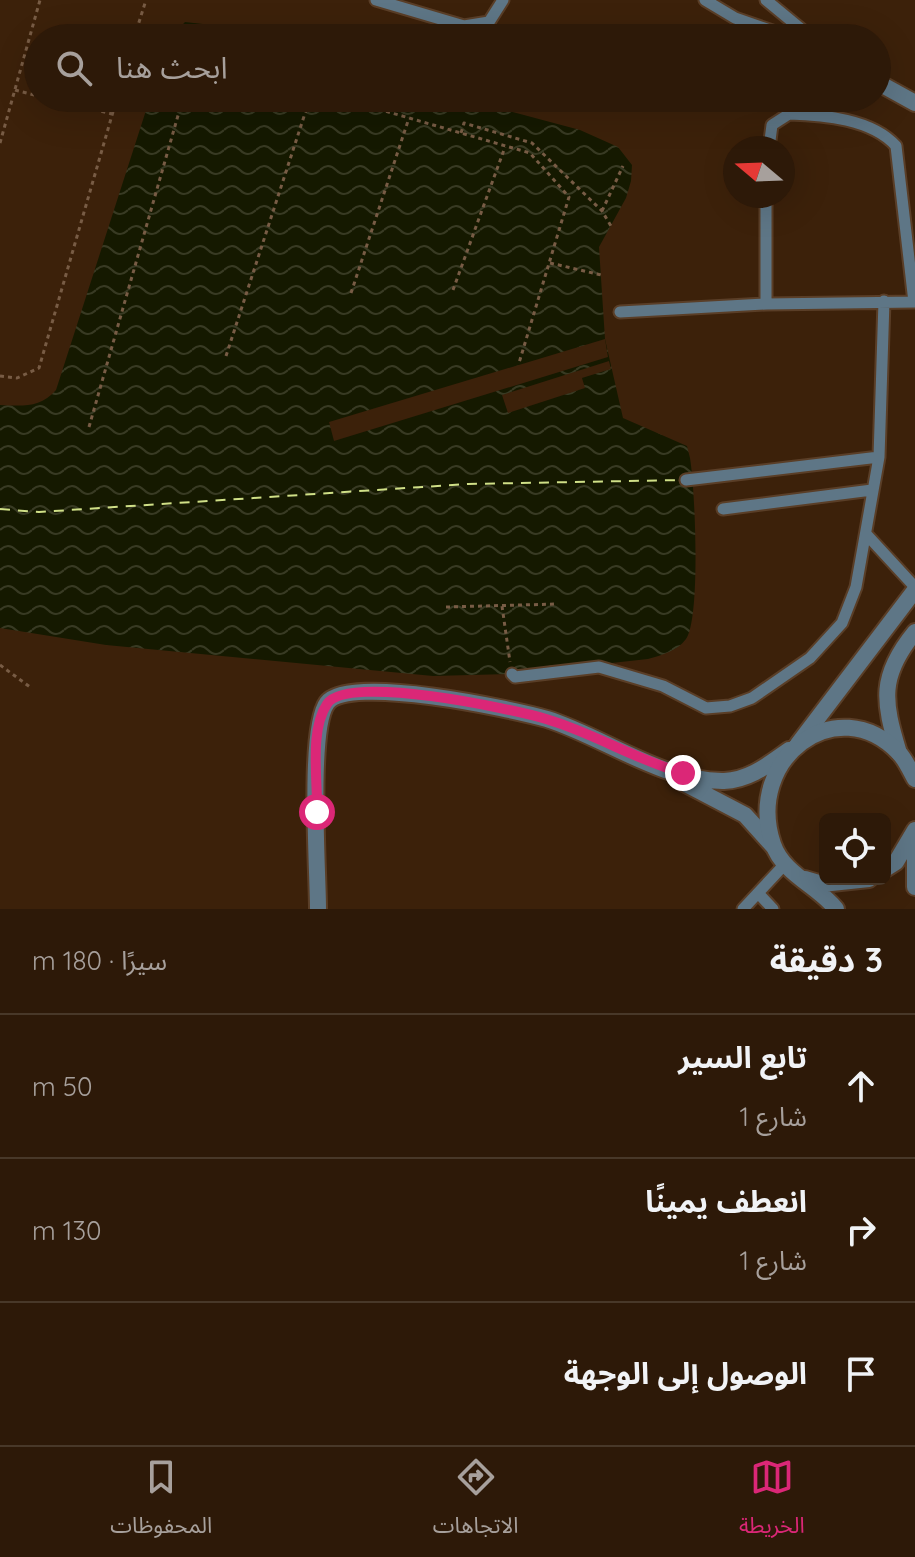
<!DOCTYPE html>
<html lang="ar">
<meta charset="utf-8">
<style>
:root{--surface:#2d1908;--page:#352212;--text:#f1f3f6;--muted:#a7a09c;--line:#483829;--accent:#db2777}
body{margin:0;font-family:Quicksand,"Noto Sans Arabic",sans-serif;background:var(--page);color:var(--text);direction:rtl}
.controls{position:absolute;right:24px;bottom:24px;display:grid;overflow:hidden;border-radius:12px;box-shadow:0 8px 32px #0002}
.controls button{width:72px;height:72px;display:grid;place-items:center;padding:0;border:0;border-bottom:2px solid var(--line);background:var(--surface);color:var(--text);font:40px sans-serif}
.compass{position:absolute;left:723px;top:136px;width:72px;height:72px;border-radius:50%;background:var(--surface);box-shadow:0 8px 32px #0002;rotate:289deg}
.stop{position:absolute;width:24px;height:24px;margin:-18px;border:6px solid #db2777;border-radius:50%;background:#fff}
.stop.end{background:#db2777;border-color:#fff;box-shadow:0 2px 8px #0008}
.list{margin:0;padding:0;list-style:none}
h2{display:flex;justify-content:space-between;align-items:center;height:104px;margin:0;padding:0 32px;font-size:34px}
h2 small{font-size:26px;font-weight:400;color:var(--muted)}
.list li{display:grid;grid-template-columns:52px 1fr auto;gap:24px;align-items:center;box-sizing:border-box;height:144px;padding:0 32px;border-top:2px solid var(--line)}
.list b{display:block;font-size:30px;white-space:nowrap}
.list p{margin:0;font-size:26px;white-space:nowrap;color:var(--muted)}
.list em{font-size:26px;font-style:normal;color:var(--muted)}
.icon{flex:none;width:44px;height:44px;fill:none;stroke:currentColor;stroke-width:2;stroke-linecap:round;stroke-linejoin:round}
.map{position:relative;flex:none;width:915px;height:909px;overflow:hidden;direction:ltr}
.search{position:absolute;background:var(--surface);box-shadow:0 8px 32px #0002;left:24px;right:24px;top:24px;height:88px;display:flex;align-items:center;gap:20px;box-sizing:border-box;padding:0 28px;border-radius:44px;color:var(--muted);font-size:30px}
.sheet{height:536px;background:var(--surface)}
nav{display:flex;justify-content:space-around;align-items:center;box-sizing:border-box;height:112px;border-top:2px solid var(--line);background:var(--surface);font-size:22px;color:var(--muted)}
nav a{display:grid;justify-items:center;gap:4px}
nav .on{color:var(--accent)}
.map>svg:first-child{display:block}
.water{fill:url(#water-waves)}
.pier{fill:#3c210a}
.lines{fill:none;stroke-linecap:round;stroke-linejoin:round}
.ferry{stroke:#d0e087;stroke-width:2;stroke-dasharray:10 8;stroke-linecap:butt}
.service-casing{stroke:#5a3e27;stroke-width:15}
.minor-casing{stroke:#5a3e27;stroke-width:20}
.tertiary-casing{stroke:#5a3e27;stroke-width:20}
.path{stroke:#785c45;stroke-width:3;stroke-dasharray:4 4;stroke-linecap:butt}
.service{stroke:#5e7686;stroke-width:11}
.minor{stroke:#5e7686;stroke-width:16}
.tertiary{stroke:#5e7686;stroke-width:16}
.route{stroke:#db2777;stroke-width:10}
</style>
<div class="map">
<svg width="915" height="909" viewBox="0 0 915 909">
<defs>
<pattern id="water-waves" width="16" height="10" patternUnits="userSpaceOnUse" patternTransform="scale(2)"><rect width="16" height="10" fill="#151900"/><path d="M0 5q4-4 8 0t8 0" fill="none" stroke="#383a23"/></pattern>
</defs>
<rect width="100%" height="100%" fill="#3c210a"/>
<path class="water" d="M185 22 203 24 252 38H170Z
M150 98H461L580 130 618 147 632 165 631 181 626 198 599 247 605 339 623 418 687 446 690 458C695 487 701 618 686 639 677 651 662 655 648 659L512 674 433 676 106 645 0 628V405C23 406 40 408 56 390Z"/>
<path class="pier" d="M605 339 608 357 334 441 329 422Z
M609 361 611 369 582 378 585 388 508 413 502 395Z"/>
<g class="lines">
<path class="ferry" d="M0 509 39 512 468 484 682 480"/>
<defs>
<path id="service" d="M376 0 464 26 489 22 503 0
M705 0 735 18 793 38
M766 0 812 38
M769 148 772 125 789 114C824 115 872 119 896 146L914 302
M766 304V196
M620 312 766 304 915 302
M686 480 879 457 884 301
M723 509 872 490
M867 535 915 587
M512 674 515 677 599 667 663 686 706 708 730 706 752 698 810 658 842 623 856 587 879 457
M758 893 773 909
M743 909 785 864"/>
<path id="minor" d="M877 82 915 103
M798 744 915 590
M899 753C883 701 879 676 915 632
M680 781 745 815 773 846
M318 909C318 871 308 729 327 703 348 674 512 709 547 719 604 737 663 782 724 781 750 780 769 764 789 750"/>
<path id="tertiary" d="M915 849V887
M885 869 896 862 915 830
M805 879 822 884 869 879
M836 909C818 886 783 874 773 844 744 759 837 688 899 753 905 759 910 770 915 779"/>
</defs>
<use href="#service" class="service-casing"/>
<use href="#minor" class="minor-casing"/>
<use href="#tertiary" class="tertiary-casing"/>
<path class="path" d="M134 38 146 0
M15 90 38 96
M47 98 112 114
M340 98 530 153 569 197 519 363
M461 133 464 123 532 143 602 211 611 226
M0 143 40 0
M602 211 623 166
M550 263 601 275
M453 290 505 147
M351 293 409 118
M226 356 310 98
M0 376 17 378 39 368 117 98
M89 427 183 98
M502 606 510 662
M446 607 558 604
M0 665 30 687"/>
<use href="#service" class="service"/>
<use href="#minor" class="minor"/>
<use href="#tertiary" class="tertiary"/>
</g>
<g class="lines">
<path class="route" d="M317 812C318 781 309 731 327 704 347 673 512 709 546 719 594 733 636 760 683 773"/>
</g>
</svg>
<div class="controls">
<button><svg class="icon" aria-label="locate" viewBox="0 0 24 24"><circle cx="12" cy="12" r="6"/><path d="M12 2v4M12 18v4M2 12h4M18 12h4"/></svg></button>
</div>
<svg class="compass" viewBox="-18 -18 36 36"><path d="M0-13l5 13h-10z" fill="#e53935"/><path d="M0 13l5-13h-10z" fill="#a7a09c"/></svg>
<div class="stop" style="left:317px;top:812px"></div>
<div class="stop end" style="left:683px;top:773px"></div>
<div class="search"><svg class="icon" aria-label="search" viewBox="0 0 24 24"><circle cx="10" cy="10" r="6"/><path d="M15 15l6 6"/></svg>ابحث هنا</div>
</div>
<section class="sheet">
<h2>3 دقيقة<small>سيرًا · 180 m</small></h2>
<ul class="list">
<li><svg class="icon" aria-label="ahead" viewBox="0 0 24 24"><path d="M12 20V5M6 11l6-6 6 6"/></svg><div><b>تابع السير</b><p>شارع 1</p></div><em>50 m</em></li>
<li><svg class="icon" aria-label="right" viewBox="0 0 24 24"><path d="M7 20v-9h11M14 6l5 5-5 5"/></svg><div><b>انعطف يمينًا</b><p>شارع 1</p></div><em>130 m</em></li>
<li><svg class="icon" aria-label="arrive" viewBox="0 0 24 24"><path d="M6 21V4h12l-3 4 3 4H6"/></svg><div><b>الوصول إلى الوجهة</b></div></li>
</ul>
</section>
<nav>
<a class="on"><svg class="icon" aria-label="map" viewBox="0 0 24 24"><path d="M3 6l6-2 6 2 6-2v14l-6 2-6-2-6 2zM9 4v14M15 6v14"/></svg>الخريطة</a>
<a><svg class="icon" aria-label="directions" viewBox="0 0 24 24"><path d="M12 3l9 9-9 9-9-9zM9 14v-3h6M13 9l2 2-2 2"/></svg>الاتجاهات</a>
<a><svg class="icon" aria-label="saved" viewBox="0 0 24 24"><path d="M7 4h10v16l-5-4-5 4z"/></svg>المحفوظات</a>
</nav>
